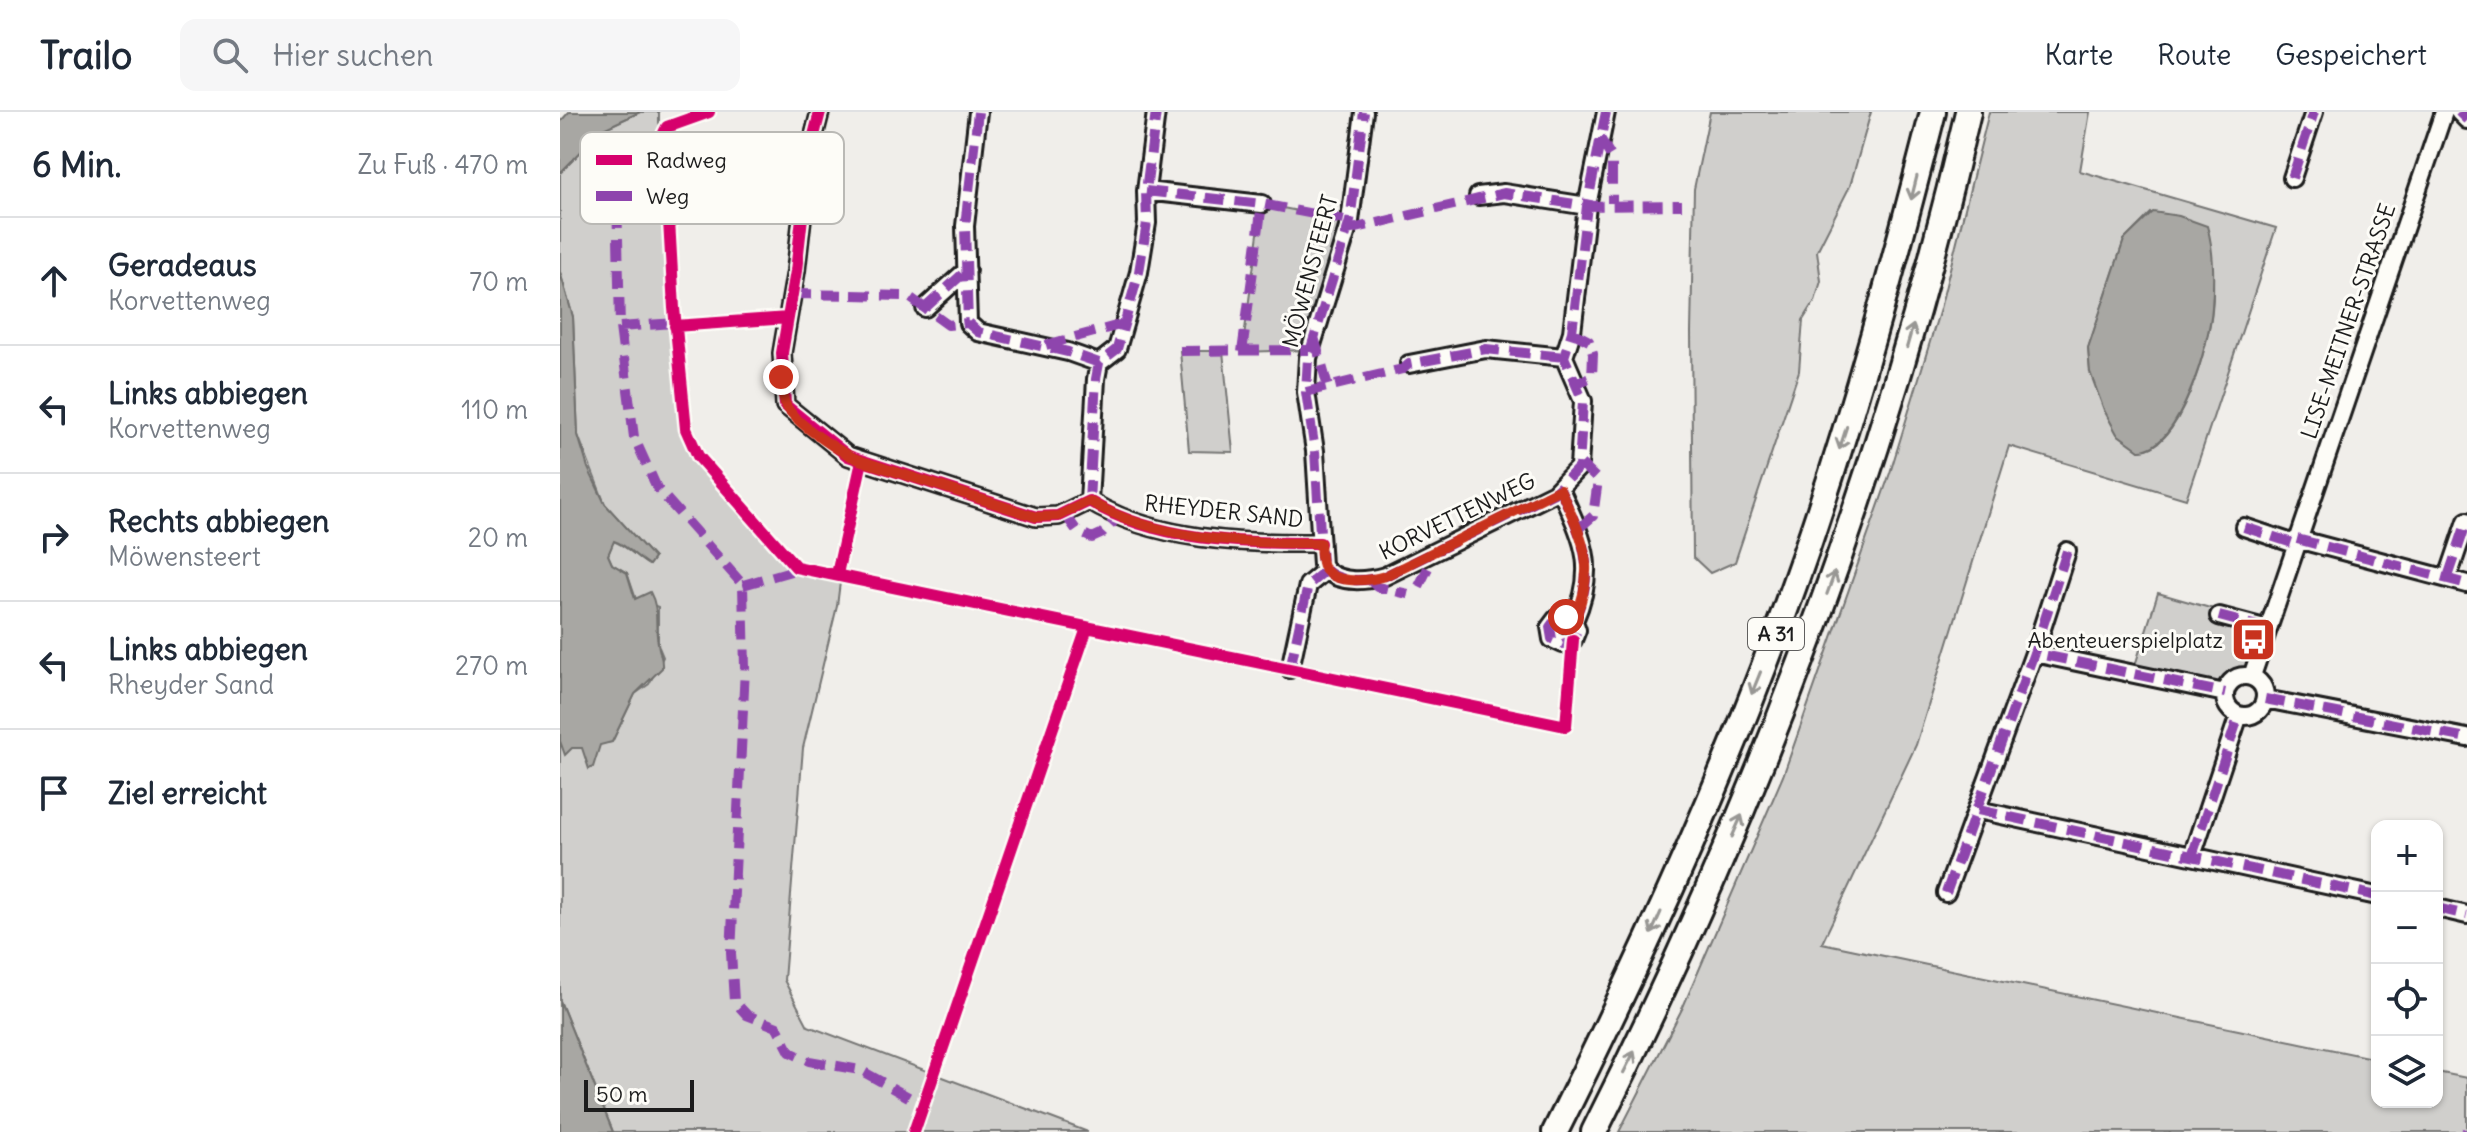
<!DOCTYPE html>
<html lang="de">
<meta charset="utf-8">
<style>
:root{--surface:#fff;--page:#f6f6f7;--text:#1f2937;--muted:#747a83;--line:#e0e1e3}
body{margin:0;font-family:Delius,sans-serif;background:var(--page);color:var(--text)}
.controls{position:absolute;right:24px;bottom:24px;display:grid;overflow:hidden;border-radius:16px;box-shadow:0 2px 6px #0004}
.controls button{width:72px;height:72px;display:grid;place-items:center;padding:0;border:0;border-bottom:2px solid var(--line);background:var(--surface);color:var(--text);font:40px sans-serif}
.scale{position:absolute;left:24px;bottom:20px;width:110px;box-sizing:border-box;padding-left:8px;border:4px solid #1c1c1c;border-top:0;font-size:22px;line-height:28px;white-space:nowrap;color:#1c1c1c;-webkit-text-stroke:6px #fdfcf7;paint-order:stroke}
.stop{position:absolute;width:24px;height:24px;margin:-18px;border:6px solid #c8321e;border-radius:50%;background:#fff}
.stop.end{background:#c8321e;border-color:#fff;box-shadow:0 2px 8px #0008}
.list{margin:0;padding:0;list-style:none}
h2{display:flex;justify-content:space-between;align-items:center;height:104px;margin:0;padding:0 32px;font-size:34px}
h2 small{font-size:26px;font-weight:400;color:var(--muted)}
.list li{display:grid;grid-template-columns:52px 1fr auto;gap:24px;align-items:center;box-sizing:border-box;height:128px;padding:0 32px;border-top:2px solid var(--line)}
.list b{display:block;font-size:30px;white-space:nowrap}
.list p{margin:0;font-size:26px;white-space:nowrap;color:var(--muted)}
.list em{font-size:26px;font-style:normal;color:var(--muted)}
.icon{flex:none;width:44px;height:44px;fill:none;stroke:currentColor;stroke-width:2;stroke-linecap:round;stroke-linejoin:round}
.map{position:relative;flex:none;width:1907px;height:1020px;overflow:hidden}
header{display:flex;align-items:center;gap:48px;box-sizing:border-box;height:112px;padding:0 40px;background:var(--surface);border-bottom:2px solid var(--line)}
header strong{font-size:38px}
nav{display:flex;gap:44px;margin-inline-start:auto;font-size:28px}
.search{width:560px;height:72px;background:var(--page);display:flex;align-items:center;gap:20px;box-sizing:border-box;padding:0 28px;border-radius:16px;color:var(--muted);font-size:30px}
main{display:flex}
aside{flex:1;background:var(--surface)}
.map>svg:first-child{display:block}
.green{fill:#d0cfcc;stroke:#767674;stroke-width:2;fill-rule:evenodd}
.water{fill:#a8a7a3;stroke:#706f6d;stroke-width:2}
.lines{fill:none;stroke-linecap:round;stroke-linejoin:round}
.minor-casing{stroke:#1c1c1c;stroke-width:22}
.highway-casing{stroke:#1c1c1c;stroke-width:30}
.minor{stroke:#fdfcf7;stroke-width:16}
.highway{stroke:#fdfcf7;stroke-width:24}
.quiet{stroke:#8e44ad;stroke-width:10;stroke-dasharray:20 10;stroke-linecap:butt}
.cycleway-casing{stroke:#fdfcf7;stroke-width:17}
.cycleway{stroke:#d6006c;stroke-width:12}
.oneway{stroke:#989794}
.route{stroke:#c8321e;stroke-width:10}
.labels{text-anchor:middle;stroke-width:6;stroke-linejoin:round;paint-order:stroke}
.shield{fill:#fdfcf7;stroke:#605f5e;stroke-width:2}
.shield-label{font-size:20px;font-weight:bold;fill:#1c1c1c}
.street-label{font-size:22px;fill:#1c1c1c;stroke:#fdfcf7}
.poi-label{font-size:22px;fill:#1c1c1c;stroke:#fdfcf7;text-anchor:end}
.key{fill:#fdfcf7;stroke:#bab9b5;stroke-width:2}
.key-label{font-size:22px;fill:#1c1c1c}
</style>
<header>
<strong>Trailo</strong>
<div class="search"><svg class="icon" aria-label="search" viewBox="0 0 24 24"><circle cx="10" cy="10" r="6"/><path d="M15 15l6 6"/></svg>Hier suchen</div>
<nav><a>Karte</a><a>Route</a><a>Gespeichert</a></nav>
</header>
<main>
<aside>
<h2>6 Min.<small>Zu Fuß · 470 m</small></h2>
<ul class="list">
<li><svg class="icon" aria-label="ahead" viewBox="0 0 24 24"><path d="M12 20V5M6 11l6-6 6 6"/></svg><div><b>Geradeaus</b><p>Korvettenweg</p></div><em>70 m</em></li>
<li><svg class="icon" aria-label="left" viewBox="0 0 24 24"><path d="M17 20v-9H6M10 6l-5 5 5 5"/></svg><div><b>Links abbiegen</b><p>Korvettenweg</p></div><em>110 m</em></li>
<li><svg class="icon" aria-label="right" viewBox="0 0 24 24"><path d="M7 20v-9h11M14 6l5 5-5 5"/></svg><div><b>Rechts abbiegen</b><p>Möwensteert</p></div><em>20 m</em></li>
<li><svg class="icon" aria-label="left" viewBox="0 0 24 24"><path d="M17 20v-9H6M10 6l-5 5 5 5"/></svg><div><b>Links abbiegen</b><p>Rheyder Sand</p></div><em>270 m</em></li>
<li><svg class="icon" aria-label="arrive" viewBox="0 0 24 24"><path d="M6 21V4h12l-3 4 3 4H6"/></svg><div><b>Ziel erreicht</b></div></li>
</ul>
</aside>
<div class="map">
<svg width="1907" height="1020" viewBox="0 0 1907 1020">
<rect width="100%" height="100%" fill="#f0eeea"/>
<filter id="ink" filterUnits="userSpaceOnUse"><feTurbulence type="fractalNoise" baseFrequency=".0125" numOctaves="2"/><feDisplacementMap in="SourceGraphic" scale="16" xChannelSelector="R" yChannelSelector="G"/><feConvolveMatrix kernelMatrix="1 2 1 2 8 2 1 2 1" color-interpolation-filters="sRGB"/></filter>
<g filter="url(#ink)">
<path class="green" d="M80 0H99V11L104 21 114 196 126 317 138 344 236 455 281 462 277 494 243 636 224 868 248 914 528 1020H53L0 889V629L12 636 52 630 75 582 89 572 103 545 98 533V495L76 487 67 461 52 452 48 443 53 429C67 433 76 446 89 453L94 446 45 392 18 323 13 205 0 160V61L43 17Z
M1150 0H1311L1290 74 1257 139 1261 169 1255 189 1243 208 1239 259 1175 450 1150 461 1133 445 1131 220 1134 77Z
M1429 0H1530L1520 59 1716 116 1626 387 1449 334 1356 633 1262 831 1817 947V990H1877V960L1907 966V1020H1059L1123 895 1223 664 1330 361 1380 197ZM1591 101 1648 118C1652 144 1655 173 1652 198 1649 231 1620 339 1579 338L1530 260 1528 236 1564 128Z
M702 92 790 109 749 238 682 240Z
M620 239H663L673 340 629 339Z
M1598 481 1709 513 1692 564 1674 566 1665 581 1572 563Z"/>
<path class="water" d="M9 0H80L43 17 0 61V10Z
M1593 100 1619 104 1647 114C1654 138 1654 170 1652 195 1650 228 1620 339 1579 338L1557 322 1544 298 1530 260 1528 236 1564 128Z
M0 160 13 205 18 323 28 356 45 392 94 446 89 453C77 446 67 433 54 429L48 443 52 452 67 461 75 487 90 480C100 498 94 511 98 531 99 541 103 545 102 556L75 582 52 630 40 633 33 655 29 657 22 636H12L5 643 0 629Z
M0 889 53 1020H0Z"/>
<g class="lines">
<defs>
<path id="minor" d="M260 0 249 43 236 159 222 241 225 293 288 344 476 405 498 404 529 389C594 429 685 432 760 431
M418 0 405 114 408 211 418 220 508 240 539 251
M1899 0 1907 8
M1732 66 1754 0
M586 79 702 92
M918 84 944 81 1027 94
M365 196 407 158
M849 252 926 237 1004 245
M1000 377C1023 428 1038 454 1014 509L1017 518 1013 528 1003 532 992 527 990 515 996 507 1006 505 1014 509
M529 389 536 267 539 251 557 237 579 160 587 111 586 79 596 0
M1684 415 1735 432
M1737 427 1907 472
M1507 439 1474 541 1665 581
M766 458C781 472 807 469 825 464L994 381 1019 355 1023 289 1004 245 1012 220 1027 94 1046 0
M1888 465 1907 409
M1659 504 1708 517
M730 557 748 473 766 458 762 453 755 339 746 280 748 246 790 109 804 0
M1665 584a20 20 0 1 1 40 0a20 20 0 1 1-40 0Z
M1692 564 1884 0
M1705 587 1907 626
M1418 698 1817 784
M1632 744 1679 603
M1386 781 1474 541
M1877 796 1907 803"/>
<path id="highway" d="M995 1020C1089 832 1176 641 1245 442 1295 297 1335 149 1373 0
M1034 1020C1197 695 1327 355 1408 0"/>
</defs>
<use href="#minor" class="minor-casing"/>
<use href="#highway" class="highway-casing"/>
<use href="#minor" class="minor"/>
<use href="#highway" class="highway"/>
<path class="quiet" d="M418 0 405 114 408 211 418 220 508 240 539 251
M1899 0 1907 8
M104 26C80 38 62 55 57 82L60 215 74 325 97 376 183 473 185 556 171 841 174 889 187 903 217 915 230 940 249 949 300 958 363 993
M1040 26 1052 46V91
M1732 66 1754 0
M586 79 702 92 790 109
M788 118 944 81 1027 94 1122 93
M232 182 348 184 388 213 408 211
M365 196 407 158
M60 215 115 211
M1012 220 1029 229 1033 242 1032 265 1017 271
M754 225 768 275
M486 233 563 212
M620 239 749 238
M682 240 702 92
M746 280 843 257 849 252 926 237 1004 245
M1000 377C1023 428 1038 454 1014 509L1017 518 1013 528 1003 532 992 527 990 515 996 507 1006 505 1014 509
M529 389 536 267 539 251 557 237 579 160 587 111 586 79 596 0
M505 402 517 419 532 426 543 421 557 406
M1684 415 1735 432
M1018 417 1033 404 1038 368 1021 352
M1737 427 1907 472
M1507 439 1474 541 1665 581
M766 458C781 472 807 469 825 464L994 381 1019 355 1023 289 1004 245 1012 220 1027 94 1046 0
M1888 465 1907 409
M810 468 817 475 848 482
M183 473 241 456
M859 474 869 454 868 444
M1659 504 1708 517
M730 557 748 473 766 458 762 453 755 339 746 280 748 246 790 109 804 0
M1705 587 1907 626
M1418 698 1817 784
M1632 744 1679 603
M1386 781 1474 541
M1877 796 1907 803
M1906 1020 1907 1018"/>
<defs>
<path id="cycleway" d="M149 0 107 15 104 21 114 196 126 317 138 344 236 455 1006 614 1013 528
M260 0 249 43 236 159 222 241 225 293 288 344 476 405 498 404 529 389C594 429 685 432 760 431
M115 214 228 206
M277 462 302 349
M354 1020 527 516"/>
</defs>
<use href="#cycleway" class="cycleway-casing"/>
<use href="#cycleway" class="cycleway"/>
</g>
<defs><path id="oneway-shaft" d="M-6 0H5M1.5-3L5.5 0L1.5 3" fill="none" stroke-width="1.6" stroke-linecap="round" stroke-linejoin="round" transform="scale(2)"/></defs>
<g class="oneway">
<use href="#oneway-shaft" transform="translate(1354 76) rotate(104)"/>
<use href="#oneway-shaft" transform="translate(1350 224) rotate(-74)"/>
<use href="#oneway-shaft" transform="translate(1283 326) rotate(108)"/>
<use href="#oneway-shaft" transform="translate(1271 471) rotate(-70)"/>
<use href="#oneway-shaft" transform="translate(1196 571) rotate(112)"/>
<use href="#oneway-shaft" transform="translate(1177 714) rotate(-66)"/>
<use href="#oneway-shaft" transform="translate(1096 811) rotate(114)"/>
<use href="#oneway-shaft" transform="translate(1069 950) rotate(-63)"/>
</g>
</g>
<g class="lines" filter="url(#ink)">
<path class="route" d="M221 265C222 273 222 283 225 291 232 310 282 342 302 349L476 405 498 404 529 389C594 428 685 432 760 431 761 439 760 450 764 456 775 473 809 469 825 464L1000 377C1023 428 1038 453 1014 509L1006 505"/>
</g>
<defs>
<symbol id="bus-square" viewBox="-11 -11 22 22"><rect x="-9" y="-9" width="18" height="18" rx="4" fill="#c8321e" stroke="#fdfcf7"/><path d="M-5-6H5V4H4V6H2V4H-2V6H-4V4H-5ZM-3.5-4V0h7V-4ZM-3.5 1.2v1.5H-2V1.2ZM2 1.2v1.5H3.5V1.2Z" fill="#fff"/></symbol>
</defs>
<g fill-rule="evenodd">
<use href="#bus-square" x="1668" y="502" width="51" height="51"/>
</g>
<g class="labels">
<rect class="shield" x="1188" y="506" width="56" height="32" rx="6"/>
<g class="shield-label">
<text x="1216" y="529">A 31</text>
</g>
<g class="street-label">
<text transform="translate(750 159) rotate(-75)" y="8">MÖWENSTEERT</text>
<text transform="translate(1788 209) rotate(-71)" y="8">LISE-MEITNER-STRASSE</text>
<text transform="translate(664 399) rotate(6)" y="8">RHEYDER SAND</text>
<text transform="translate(897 404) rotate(-26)" y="8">KORVETTENWEG</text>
</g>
<g class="poi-label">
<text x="1663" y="536">Abenteuerspielplatz</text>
</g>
</g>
<rect x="20" y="20" width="264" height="92" rx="12" class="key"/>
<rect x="36" y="43" width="36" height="10" fill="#d6006c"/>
<rect x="36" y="79" width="36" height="10" fill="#8e44ad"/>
<g class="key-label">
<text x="86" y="56">Radweg</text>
<text x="86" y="92">Weg</text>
</g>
</svg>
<div class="controls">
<button>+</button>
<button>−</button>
<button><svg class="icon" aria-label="locate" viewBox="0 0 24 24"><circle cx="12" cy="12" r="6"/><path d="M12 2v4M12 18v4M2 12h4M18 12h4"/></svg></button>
<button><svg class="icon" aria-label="layers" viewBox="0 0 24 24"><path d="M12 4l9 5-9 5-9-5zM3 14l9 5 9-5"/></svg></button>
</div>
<div class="scale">50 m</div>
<div class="stop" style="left:1006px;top:505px"></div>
<div class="stop end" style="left:221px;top:265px"></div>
</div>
</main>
